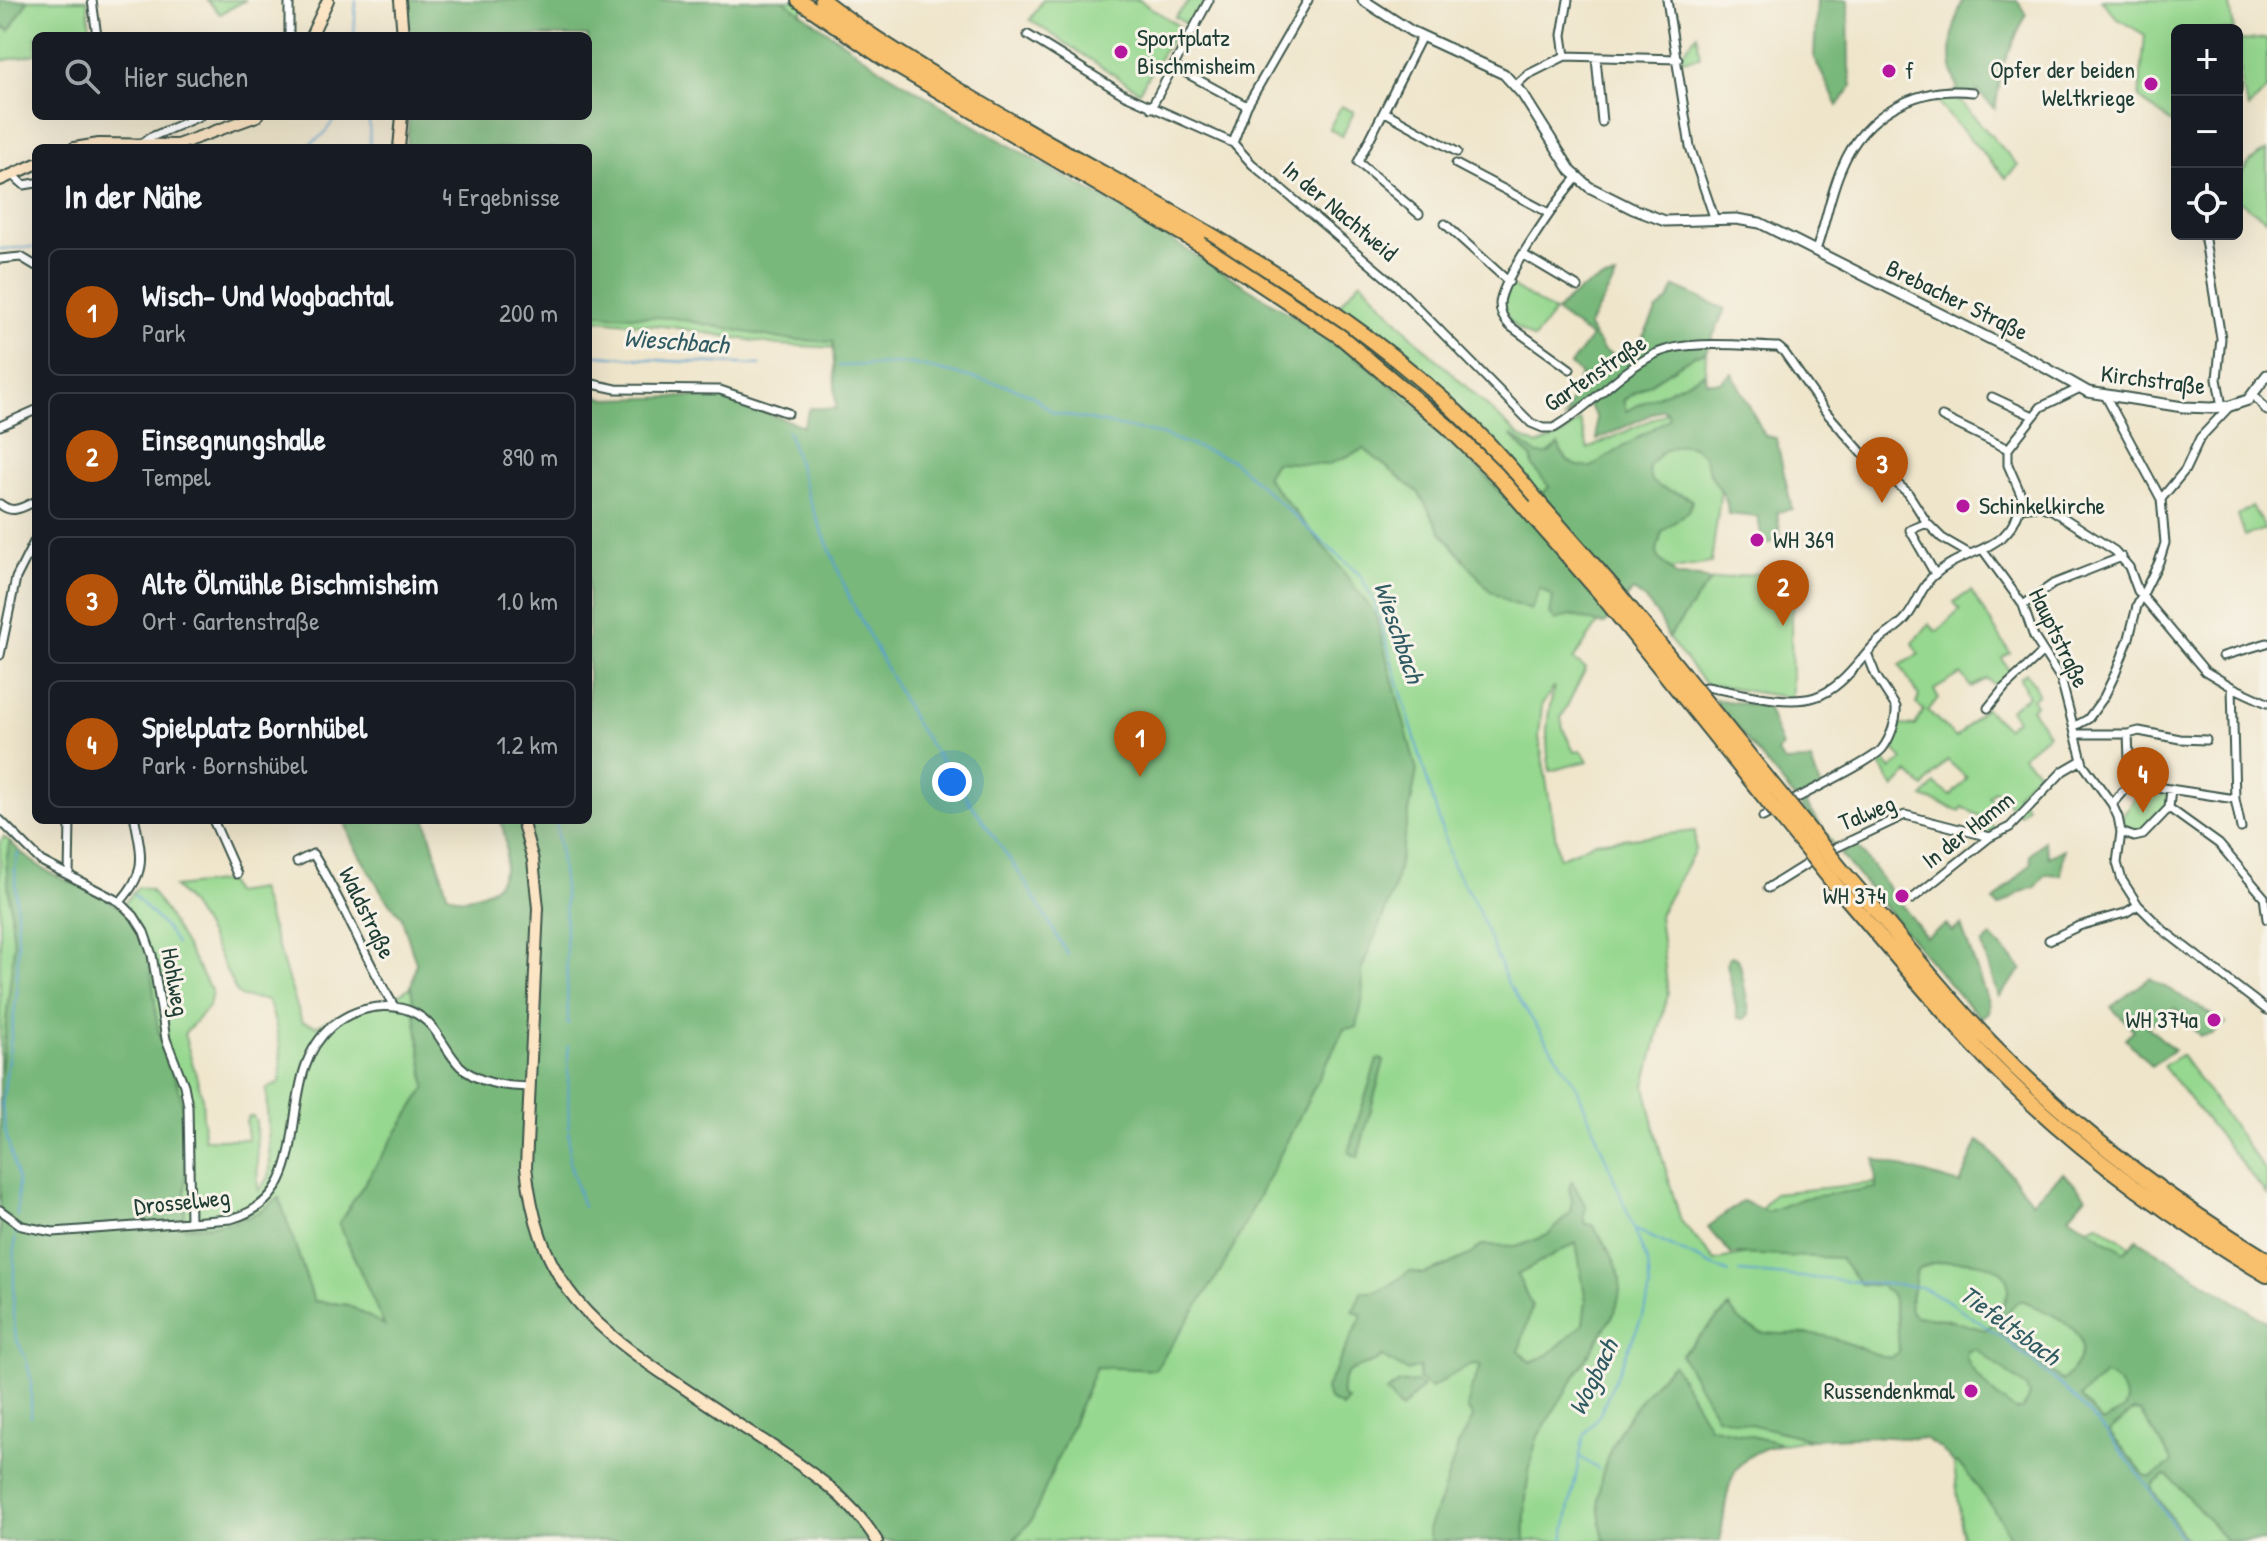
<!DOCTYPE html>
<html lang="de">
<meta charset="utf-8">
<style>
:root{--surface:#171b24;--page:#242831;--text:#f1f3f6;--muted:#9ea1a6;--line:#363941;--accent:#b45309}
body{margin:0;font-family:"Patrick Hand",sans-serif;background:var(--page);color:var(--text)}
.controls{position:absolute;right:24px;top:24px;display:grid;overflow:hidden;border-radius:12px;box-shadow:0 8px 32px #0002}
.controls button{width:72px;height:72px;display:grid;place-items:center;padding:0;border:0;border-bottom:2px solid var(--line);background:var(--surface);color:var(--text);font:40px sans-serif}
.you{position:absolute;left:952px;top:782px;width:28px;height:28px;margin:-20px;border:6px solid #fff;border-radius:50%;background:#1a73e8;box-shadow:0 0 0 12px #1a73e833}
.badge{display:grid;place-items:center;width:52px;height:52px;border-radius:50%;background:var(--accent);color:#fff;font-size:26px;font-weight:700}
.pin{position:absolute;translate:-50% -66px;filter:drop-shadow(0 2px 4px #0008)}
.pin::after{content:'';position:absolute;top:42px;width:28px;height:24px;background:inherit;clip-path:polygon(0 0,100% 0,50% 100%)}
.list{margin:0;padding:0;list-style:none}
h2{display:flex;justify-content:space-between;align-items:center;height:104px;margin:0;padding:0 32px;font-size:34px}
h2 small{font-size:26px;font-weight:400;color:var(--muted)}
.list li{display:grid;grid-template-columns:52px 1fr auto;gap:24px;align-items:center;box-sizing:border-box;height:128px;margin:0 16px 16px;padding:0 16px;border:2px solid var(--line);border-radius:12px}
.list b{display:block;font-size:30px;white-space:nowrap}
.list p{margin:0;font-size:26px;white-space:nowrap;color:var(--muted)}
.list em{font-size:26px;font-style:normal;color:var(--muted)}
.icon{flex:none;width:44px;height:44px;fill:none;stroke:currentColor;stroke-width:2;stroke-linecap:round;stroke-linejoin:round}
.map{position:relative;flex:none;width:2267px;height:1541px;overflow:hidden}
.search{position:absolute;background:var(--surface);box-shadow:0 8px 32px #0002;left:32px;top:32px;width:560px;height:88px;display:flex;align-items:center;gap:20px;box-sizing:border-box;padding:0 28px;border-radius:12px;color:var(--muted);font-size:30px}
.panel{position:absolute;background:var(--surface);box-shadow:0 8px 32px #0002;left:32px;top:144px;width:560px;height:680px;border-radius:12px}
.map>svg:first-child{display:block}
.green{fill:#96d88f;stroke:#5a8a62;stroke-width:2}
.forest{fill:#78b87a;stroke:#4c7a57;stroke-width:2;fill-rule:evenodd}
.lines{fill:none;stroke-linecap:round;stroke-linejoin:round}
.stream{stroke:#59a2d0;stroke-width:2}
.minor-casing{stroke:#3e564b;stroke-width:11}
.tertiary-casing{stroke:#3e564b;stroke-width:13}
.secondary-casing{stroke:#3e564b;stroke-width:14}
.motorway-casing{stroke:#3e564b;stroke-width:18}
.minor{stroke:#fff;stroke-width:7}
.tertiary{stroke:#fff;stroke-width:9}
.secondary{stroke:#fce5c4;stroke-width:10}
.motorway{stroke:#f8bf6c;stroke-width:14}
.motorway-bridge-casing{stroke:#3e564b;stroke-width:18;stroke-linecap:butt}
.motorway-bridge{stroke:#f8bf6c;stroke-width:14}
.poi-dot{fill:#b5179e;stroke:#f7f3e8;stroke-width:3}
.labels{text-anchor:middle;stroke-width:6;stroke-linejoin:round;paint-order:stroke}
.poi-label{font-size:24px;fill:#1f3d34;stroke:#f7f3e8;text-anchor:start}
.street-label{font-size:24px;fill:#1f3d34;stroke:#f7f3e8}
.water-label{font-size:26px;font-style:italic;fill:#305b63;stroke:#f7f3e8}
</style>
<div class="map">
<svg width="2267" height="1541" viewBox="0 0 2267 1541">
<rect width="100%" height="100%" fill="#f7f3e8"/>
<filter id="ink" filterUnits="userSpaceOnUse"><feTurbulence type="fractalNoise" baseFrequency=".0125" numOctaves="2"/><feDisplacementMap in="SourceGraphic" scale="16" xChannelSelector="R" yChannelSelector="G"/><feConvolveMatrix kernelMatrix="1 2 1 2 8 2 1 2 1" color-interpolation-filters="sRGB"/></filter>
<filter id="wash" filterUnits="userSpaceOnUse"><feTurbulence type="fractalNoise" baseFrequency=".006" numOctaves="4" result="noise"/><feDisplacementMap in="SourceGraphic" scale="32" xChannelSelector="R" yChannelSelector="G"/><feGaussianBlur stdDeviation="1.8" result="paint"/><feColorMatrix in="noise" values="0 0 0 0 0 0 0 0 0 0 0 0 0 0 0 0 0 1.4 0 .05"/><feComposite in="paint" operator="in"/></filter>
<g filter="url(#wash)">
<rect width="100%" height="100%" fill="#efe5cb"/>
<path class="green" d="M28 0H87L91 36H36V54L0 61V23L9 31Z
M207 0H246L220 14Z
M426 0H811L787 27 1304 345 1361 280 1412 336 1520 437 1538 445 1561 436 1580 420 1588 449 1691 401 1724 468 1711 563 1631 576 1573 660 1586 668 1561 718 1563 729 1574 752 1582 751 1588 761 1550 771C1545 740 1546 715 1555 686L1542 704 1539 737 1559 858 1595 842 1695 831V850L1659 915 1668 994 1645 1086 1658 1143 1681 1221 1715 1261 1744 1255 1751 1223 1774 1193 1884 1182 2070 1235 2098 1224 2237 1320 2267 1541H1963L1954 1464 1958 1463 1941 1429 1781 1432 1811 1439 1783 1444 1730 1431 1696 1541H888L836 439 842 348 778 345 672 327 588 319V148H421L588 116V36Z
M1043 0H1139L1179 26 1139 91 1030 20Z
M1190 0H1206L1191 27 1175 17Z
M2101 0H2229L2234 30H2177V116L2173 124 2139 98 2145 35 2118 19Z
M1697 34 1700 57 1681 60V55Z
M2267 38V89L2249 108 2241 86 2240 41Z
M1952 93 2018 165 2006 178 1932 97Z
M1341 106 1354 112 1342 136 1329 129Z
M2267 150V220L2237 199C2237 175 2245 162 2267 150Z
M1510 285 1554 312 1534 339C1511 324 1494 314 1510 285Z
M1706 352 1705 373 1626 412 1623 401 1695 355Z
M2252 506 2265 529 2245 536 2238 515Z
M1804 566 1791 618 1792 698 1705 684 1668 638 1710 581Z
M1971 591 2010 653 2002 658 2011 674 1998 687 1987 679 1971 687 1961 674 1934 690 1938 698 1928 711 1956 738 1985 708 2006 728 2017 719 2010 710 2028 696 2020 678 2026 673 2035 685 2038 695 2032 699 2035 705 2031 708 2048 734 2022 756 2038 771 2016 795 2027 806 2019 814 1995 790 1989 797 1997 804 1990 812 1994 815 1989 822 1996 830 1989 833 1981 831 1986 819 1962 807 1960 811 1923 797 1935 784 1951 796 1967 778 1947 760 1924 787 1908 773 1894 788 1879 763 1883 760 1890 769 1903 760 1891 745 1900 725 1915 726 1924 710 1916 704 1919 696 1900 665 1919 654 1913 643 1929 624 1937 632 1960 610 1954 602Z
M2142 787 2169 791 2167 807 2139 836 2123 831 2121 819Z
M4 837 10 842 6 861 14 945 0 1081V842Z
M227 881 233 893 259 889 302 1022 317 1026 348 1011 385 1003 411 987 426 1087 339 1223 385 1326 348 1305 314 1301 279 1198C245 1225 226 1224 185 1227 184 1189 188 1148 183 1110 180 1081 164 1057 158 1028 150 985 154 940 120 908L138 887 150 890 166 912 212 992 209 1006 184 1034 202 1096 204 1139H248L246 1121 249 1116H253L256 1121 258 1191 269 1177 270 1168 266 1089 280 1082C284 1054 277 1026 268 1000L242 997 237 993C219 958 203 914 174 887Z
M2181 1055 2267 1173V1195L2163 1066Z"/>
<path class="forest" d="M0 0H28L9 31 0 23Z
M406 0H783L881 69 984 131 1105 199 1332 340 1377 373 1443 431 1521 514 1549 487 1532 465V459L1511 435 1537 454H1548L1559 445C1562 461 1576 468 1591 467L1668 419 1669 414 1662 409 1597 440 1596 416 1586 401 1564 419 1581 374 1570 365 1591 337 1556 312C1572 294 1591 279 1616 277L1588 327 1604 351 1629 363 1657 310 1667 302 1675 287 1725 309 1706 352 1695 355 1623 400 1626 411 1705 373 1706 382H1720L1732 373 1765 436 1776 438 1792 509 1777 512 1781 539 1763 545 1758 517 1728 514C1728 495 1718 489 1710 473 1707 467 1707 460 1703 455 1687 435 1659 449 1649 467 1647 494 1678 487 1692 501L1689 511 1662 532 1657 550 1658 558 1677 576 1699 577 1710 581 1668 638C1662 618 1650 603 1633 590L1605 624H1601L1571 615 1555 620 1550 614 1553 597 1540 588 1531 610 1508 602 1488 589 1441 532 1419 493 1364 449 1327 465 1275 462 1266 477 1330 554 1375 614 1417 771 1394 889 1362 968 1363 997 1357 1027 1344 1029 1222 1269 1155 1370 1096 1367 1032 1520 1013 1541H0V1081L14 945 6 861 10 842C22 854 34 864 49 872 75 887 108 892 129 917 155 947 152 991 158 1028 163 1056 180 1081 183 1110 188 1148 184 1189 185 1227 227 1224 245 1225 279 1198L314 1301 348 1305 384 1325 339 1223 426 1087 411 987 416 963 401 916 386 899 353 844 344 820H426L447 893C458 900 465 900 476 895 481 893 490 891 494 887 510 872 508 838 500 820H588V393L607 399 719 396 803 426 810 408 836 409 833 342 781 339 673 318 608 315 588 311V148H407L409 116H588V36H409Z
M1817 0H1848L1849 69 1852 86 1838 106 1814 58Z
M1963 0H2017L2026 15 2003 64 1995 109 1977 91 1965 101 1952 93 1958 90C1946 61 1951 29 1963 0Z
M1713 699 1767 707 1782 747 1777 752 1784 762 1811 761 1822 792 1805 802 1836 848Z
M2044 841 2049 857 2064 849 2061 875 2046 874 2036 887 2021 892 1999 907 1994 901 2031 864 2030 855Z
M1856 845 1926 937 1947 925 1952 932 1961 925 1989 1005 1988 1012 1981 1018 1963 1000 1840 854Z
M1991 937 2022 969 1998 997 1982 945Z
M1732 956 1738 959 1740 964 1749 1010V1014L1744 1019 1738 1018 1727 963 1728 958Z
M2150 978 2226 1023 2213 1034 2200 1036 2175 1008 2147 1026 2174 1050 2151 1066 2125 1038 2134 1030 2111 1007Z
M1381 1059 1384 1061 1358 1157 1348 1152 1377 1060Z
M1978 1141 1988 1148 2032 1201 2063 1173 2086 1196 2069 1216 2124 1252 2137 1239 2267 1322V1541H2227L2169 1476H2164L2152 1485V1489L2187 1541H2012C1997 1512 1980 1488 1958 1463L1954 1464 1940 1448 1925 1439 1870 1436 1811 1439 1716 1416 1681 1355 1729 1307C1757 1349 1788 1327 1825 1336 1847 1341 1868 1353 1890 1358L1899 1352 1897 1317 1891 1293 1881 1286 1860 1284C1854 1274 1846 1269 1840 1258L1731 1254 1708 1227 1743 1201 1767 1212 1804 1198 1876 1188 1875 1159 1960 1184ZM1960 1261C1994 1262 2022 1272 2001 1310 1997 1319 1993 1325 1985 1330L1945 1319 1915 1316 1909 1309 1917 1270 1933 1263ZM2019 1301H2024C2062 1319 2109 1337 2062 1381L2001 1333C2001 1324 2010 1306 2019 1301ZM1976 1349 2026 1387 2029 1396 2023 1408 2017 1410C2003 1405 1968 1370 1966 1356L1968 1351ZM2104 1375C2116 1376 2123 1391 2127 1401L2124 1410 2102 1422 2080 1397ZM2133 1411 2140 1412 2172 1460 2171 1464 2151 1477 2144 1475 2109 1432Z
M1572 1181 1586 1207 1584 1214 1586 1224 1593 1225C1613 1260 1629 1270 1615 1312L1538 1436C1527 1469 1524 1506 1525 1541H1431L1428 1530 1433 1516 1440 1502 1458 1446 1473 1418 1467 1408 1472 1386 1481 1366 1478 1364 1469 1365 1431 1388 1418 1379 1420 1367 1407 1371 1382 1357C1366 1372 1339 1360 1342 1396L1348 1400 1342 1407 1329 1400 1326 1388 1361 1318V1314L1353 1311 1362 1291C1382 1296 1394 1281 1410 1271L1422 1274 1443 1267 1471 1254 1482 1245 1519 1246 1548 1235 1570 1213 1572 1200 1569 1188ZM1576 1243 1586 1301 1583 1324 1548 1355 1530 1362 1519 1351 1532 1306 1517 1275Z
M1673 1364 1709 1426 1783 1444C1723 1454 1729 1491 1720 1541H1604C1601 1525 1597 1508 1599 1491 1605 1441 1638 1398 1673 1364Z
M1416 1382 1423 1387 1401 1409 1386 1392 1399 1383Z"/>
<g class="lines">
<path class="stream" d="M354 36 356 0
M369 116 370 148
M304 148 323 135 337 116
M0 249 36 247
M588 354 669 361 761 365
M839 366 912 364 1008 386 1031 395 1054 413 1163 435 1232 460 1361 576 1375 604 1452 864 1477 907 1507 982 1576 1085 1648 1263 1650 1288 1646 1308 1600 1414 1584 1435 1563 1541
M788 431 807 494 850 599 915 723 1022 877 1068 955
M556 820 565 897 568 1024
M134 895 169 932 176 944
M568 1046 569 1161 583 1207
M17 1216 18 1181 5 1130 2 1105 17 993 18 938 15 871 18 853
M1636 1230 1729 1273
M16 1235V1229
M15 1239 13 1315 16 1338 26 1359 31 1379V1417
M1740 1272 1921 1287 1950 1302 2007 1341 2063 1387 2107 1433 2144 1481 2184 1541
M1579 1456 1598 1469"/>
</g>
</g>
<g filter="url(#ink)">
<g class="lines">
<defs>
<path id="minor" d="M92 0 97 36
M289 0V36
M1667 0 1690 147 1715 220
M1028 35 1123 94 1233 143 1252 164 1396 286 1531 423 1543 428H1554C1590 407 1617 373 1655 354 1686 339 1743 346 1778 347L1784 352 1826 412 1862 453 1908 493 1927 523 1942 538 1968 553
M2237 40V91
M1565 56 1562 35 1568 0
M1596 58 1602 122
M1173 66 1247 106
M1516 85 1527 75 1565 56 1678 59
M1151 108 1209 0
M1385 112 1457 152
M1233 143 1247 106 1308 0
M140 145 149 138 200 116
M1456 164 1549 213
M13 175 24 185 36 183
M1419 214 1358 162 1422 36
M1445 224 1509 282
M2204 234 2221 338 2217 379 2222 407
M1816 250C1826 223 1830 193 1842 167 1864 114 1917 85 1973 92
M1524 255 1578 287
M0 259 21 257 36 266
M1570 369 1510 326C1504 320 1500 313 1500 304 1500 281 1560 197 1577 178
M588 383 616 389 720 390 788 413
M2253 394 2267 411
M1992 397 2033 416
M1942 417 2008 449
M0 426 36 410
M2161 499 2185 470 2200 438 2230 406
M0 504C13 515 23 507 36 501
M2020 508 2038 506 2052 510 2115 551 2129 567 2138 591 2205 671 2232 687 2267 703
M1927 523 1910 530 1935 574
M1983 550 2023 605 2034 637 2061 679 2083 764 2112 804 2118 817 2121 832 2117 863 2122 880 2138 905 2163 930 2267 1010
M2023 605 2053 584 2122 557
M0 655 16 578 36 538
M2223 656 2267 643
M2232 687 2235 799 2241 828
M1693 689 1707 687C1738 692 1786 706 1815 697 1842 689 1859 660 1878 641 1887 633 1899 627 1906 618 1917 605 1920 589 1932 577 1967 544 2013 556 2022 497L2008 465V449L2041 407 2078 389
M1988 708 2005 687 2043 652
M2075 726 2088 719 2104 697 2116 672 2129 638 2137 606 2159 562 2165 543 2161 499 2105 395
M2078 734H2128L2139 731 2180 739 2206 740
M2130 783 2235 799
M1786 804C1805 793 1871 762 1882 749 1890 739 1897 720 1896 707L1876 676 1867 653
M2112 804 2130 783 2128 734
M2169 808 2219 844 2264 897
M1763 817 1776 810
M0 820 41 861 120 902 134 916 144 932 152 955 166 1039 184 1085 188 1106 190 1222
M213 820 237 874
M2121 832 2134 837 2143 835 2169 808 2171 789
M1827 852 1905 815 1990 837
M297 862 313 854C344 903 364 957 394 1006
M69 875 70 820
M1768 888 1813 860
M2264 897 2267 919
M1912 899 1990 837 2010 827 2063 771 2082 760
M120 902C147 872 142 857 135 820
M2049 940 2079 926 2125 913 2138 905
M0 1210 22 1226 53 1232 231 1219C324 1194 269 1079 332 1026 361 1003 406 997 432 1027 442 1039 449 1055 460 1066 478 1084 505 1086 529 1087"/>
<path id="tertiary" d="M1363 0 1411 31 1504 74 1523 95 1571 171 1589 187 1633 209 1665 221 1736 219 1760 223 2030 359 2088 392 2183 407 2211 408 2230 406 2248 400 2267 375"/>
<path id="secondary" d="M400 0 403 36
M311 36 328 0
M74 148 99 144 177 145 257 116
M399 148 402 116
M0 180 36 164
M522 820 533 860 538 908 526 1167C538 1275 580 1317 666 1376 700 1399 734 1422 769 1444 810 1471 851 1498 877 1541"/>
<path id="motorway" d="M799 0 885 59 1200 244
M822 0C862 31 905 57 948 84 1153 210 1388 306 1538 502
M1843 872C1893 928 1938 988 1990 1042 2072 1127 2167 1199 2267 1260
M1832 881C1881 937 1928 996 1979 1051 2062 1139 2164 1214 2267 1275"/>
</defs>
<use href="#minor" class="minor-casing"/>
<use href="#tertiary" class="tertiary-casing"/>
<use href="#secondary" class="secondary-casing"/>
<use href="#motorway" class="motorway-casing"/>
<use href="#minor" class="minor"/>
<use href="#tertiary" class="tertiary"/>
<use href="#secondary" class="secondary"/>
<use href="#motorway" class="motorway"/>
<defs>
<path id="motorway-bridge" d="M1200 244 1341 337 1447 426 1497 475 1601 594 1832 881
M1538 502 1611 585 1843 872"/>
</defs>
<use href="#motorway-bridge" class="motorway-bridge-casing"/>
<use href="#motorway-bridge" class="motorway-bridge"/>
</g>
</g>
<g class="poi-dot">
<circle cx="1121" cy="52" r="8"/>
<circle cx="1889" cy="71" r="8"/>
<circle cx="2151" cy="84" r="8"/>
<circle cx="1963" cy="506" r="8"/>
<circle cx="1757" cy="540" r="8"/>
<circle cx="1902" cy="896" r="8"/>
<circle cx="2214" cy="1020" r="8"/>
<circle cx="1971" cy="1391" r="8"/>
</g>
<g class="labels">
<g class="poi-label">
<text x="1137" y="46">Sportplatz<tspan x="1137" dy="28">Bischmisheim</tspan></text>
<text x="2135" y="78" text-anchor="end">Opfer der beiden<tspan x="2135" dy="28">Weltkriege</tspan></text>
<text x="1905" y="79">f</text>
<text x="1979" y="514">Schinkelkirche</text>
<text x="1773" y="548">WH 369</text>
<text x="1886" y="904" text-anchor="end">WH 374</text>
<text x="2198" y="1028" text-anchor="end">WH 374a</text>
<text x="1955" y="1399" text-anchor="end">Russendenkmal</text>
</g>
<g class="street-label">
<text transform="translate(1340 211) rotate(40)" y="8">In der Nachtweid</text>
<text transform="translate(1957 300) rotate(26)" y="8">Brebacher Straße</text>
<text transform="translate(1595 373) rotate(-34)" y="8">Gartenstraße</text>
<text transform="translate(2153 380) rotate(7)" y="8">Kirchstraße</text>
<text transform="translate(2059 638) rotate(64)" y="8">Hauptstraße</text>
<text transform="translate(1867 813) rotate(-22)" y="8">Talweg</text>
<text transform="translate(1968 830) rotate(-38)" y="8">In der Hamm</text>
<text transform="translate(367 913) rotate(64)" y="8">Waldstraße</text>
<text transform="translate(175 982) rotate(80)" y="8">Hohlweg</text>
<text transform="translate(182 1202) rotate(-6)" y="8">Drosselweg</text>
</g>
<g class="water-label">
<text transform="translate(676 341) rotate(4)" y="9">Wieschbach</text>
<text transform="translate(1399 632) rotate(71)" y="9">Wieschbach</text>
<text transform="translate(2010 1325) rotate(36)" y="9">Tiefeltsbach</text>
<text transform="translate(1593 1377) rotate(-64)" y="9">Wogbach</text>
</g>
</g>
</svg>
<div class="controls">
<button>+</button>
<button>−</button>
<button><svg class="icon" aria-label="locate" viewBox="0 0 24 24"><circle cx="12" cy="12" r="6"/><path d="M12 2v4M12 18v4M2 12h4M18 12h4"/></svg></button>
</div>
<div class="you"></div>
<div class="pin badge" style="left:1140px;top:777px">1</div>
<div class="pin badge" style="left:1783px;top:626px">2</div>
<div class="pin badge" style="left:1882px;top:503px">3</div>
<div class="pin badge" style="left:2143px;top:813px">4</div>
<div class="search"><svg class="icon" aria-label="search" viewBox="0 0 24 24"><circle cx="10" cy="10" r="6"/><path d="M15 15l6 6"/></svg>Hier suchen</div>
<section class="panel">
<h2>In der Nähe<small>4 Ergebnisse</small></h2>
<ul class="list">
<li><span class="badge">1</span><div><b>Wisch- Und Wogbachtal</b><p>Park</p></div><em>200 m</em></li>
<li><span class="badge">2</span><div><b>Einsegnungshalle</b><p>Tempel</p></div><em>890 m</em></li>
<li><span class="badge">3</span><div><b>Alte Ölmühle Bischmisheim</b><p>Ort · Gartenstraße</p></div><em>1.0 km</em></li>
<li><span class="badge">4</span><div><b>Spielplatz Bornhübel</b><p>Park · Bornshübel</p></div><em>1.2 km</em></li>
</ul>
</section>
</div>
